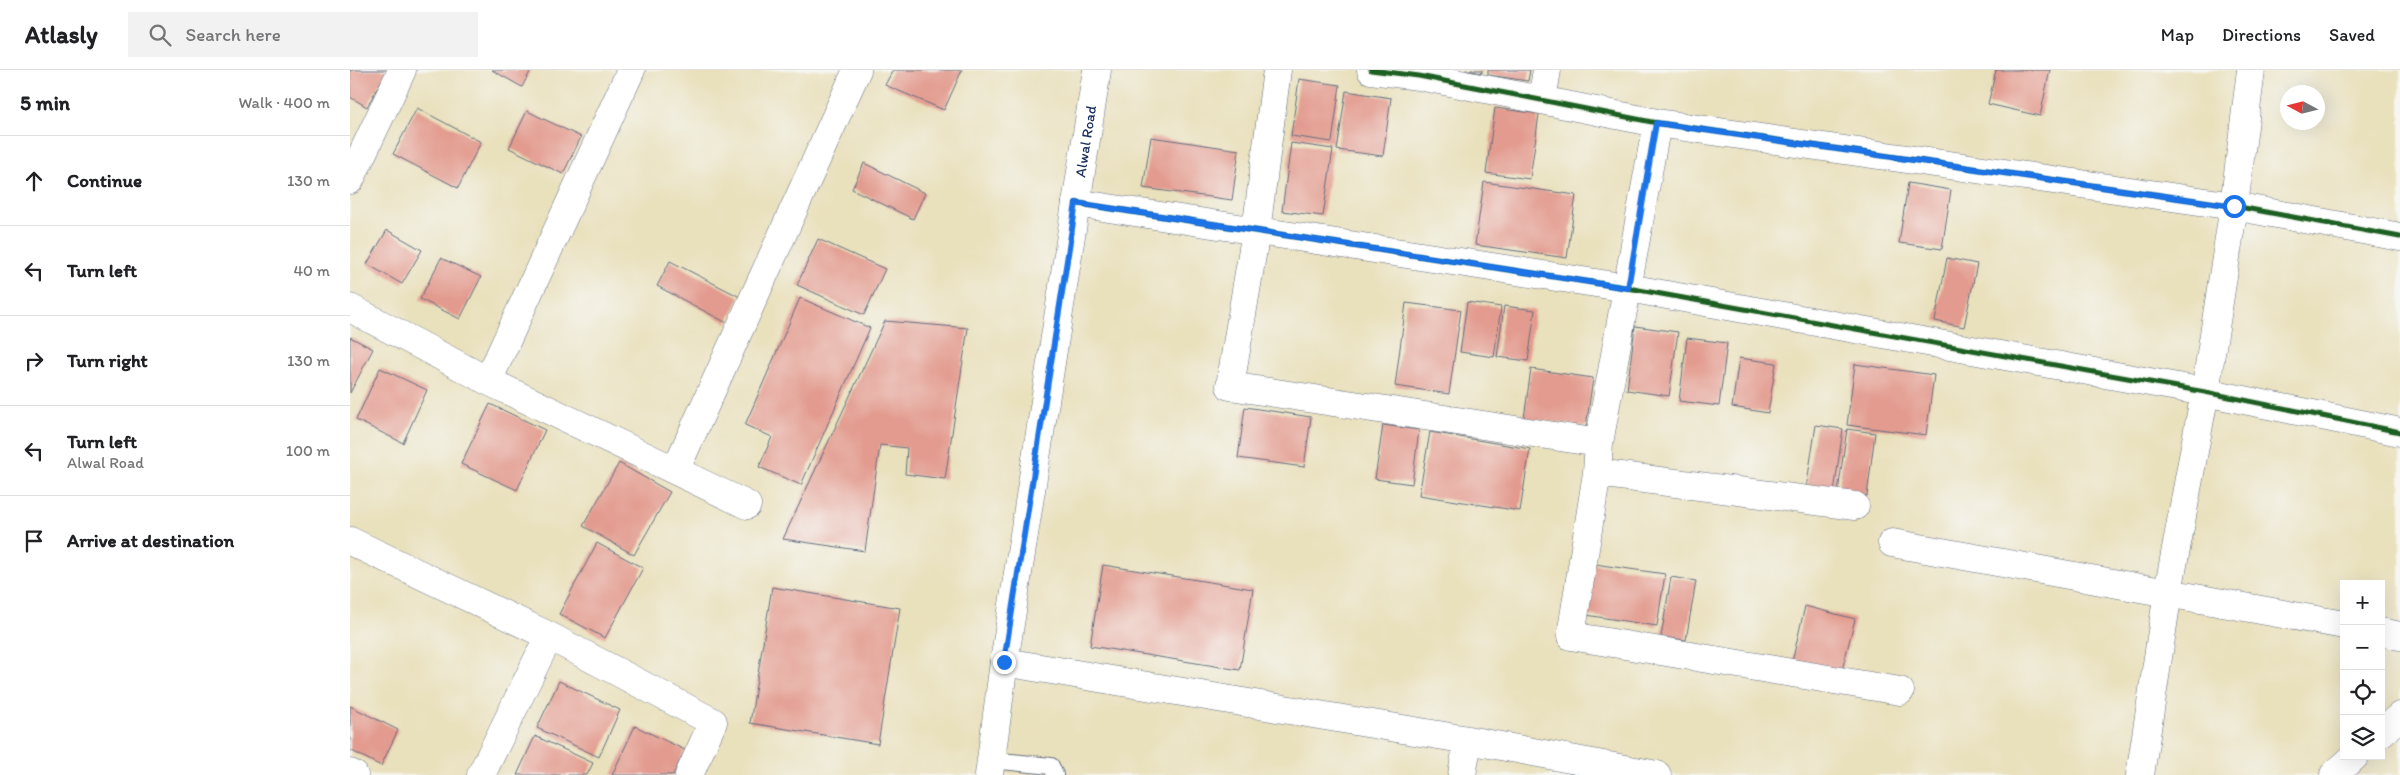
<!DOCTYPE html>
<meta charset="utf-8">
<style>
:root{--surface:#fff;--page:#f2f2f2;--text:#202124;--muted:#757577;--line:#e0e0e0}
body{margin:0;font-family:Itim,sans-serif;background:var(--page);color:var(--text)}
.controls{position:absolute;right:15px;bottom:15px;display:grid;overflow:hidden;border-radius:0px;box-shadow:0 5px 20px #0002}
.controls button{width:45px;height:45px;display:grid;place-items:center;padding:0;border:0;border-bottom:1px solid var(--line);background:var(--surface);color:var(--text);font:25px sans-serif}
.compass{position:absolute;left:1930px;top:15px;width:45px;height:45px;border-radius:50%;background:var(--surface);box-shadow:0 5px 20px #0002;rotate:277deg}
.stop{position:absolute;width:15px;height:15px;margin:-11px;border:4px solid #1a73e8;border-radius:50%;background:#fff}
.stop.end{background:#1a73e8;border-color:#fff;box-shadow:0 1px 5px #0008}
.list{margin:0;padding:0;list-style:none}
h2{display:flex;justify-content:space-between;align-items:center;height:65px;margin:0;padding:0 20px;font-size:21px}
h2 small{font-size:16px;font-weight:400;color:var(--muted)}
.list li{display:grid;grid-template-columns:32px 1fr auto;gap:15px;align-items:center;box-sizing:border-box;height:90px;padding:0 20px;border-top:1px solid var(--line)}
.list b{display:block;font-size:19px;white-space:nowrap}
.list p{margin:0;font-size:16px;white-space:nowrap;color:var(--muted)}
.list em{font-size:16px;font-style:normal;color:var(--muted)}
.icon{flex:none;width:28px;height:28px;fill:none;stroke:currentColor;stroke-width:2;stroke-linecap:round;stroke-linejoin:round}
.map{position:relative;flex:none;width:2050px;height:705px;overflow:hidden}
header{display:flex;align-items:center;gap:30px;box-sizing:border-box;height:70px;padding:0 25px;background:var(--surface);border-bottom:1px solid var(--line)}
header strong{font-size:24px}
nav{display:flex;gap:28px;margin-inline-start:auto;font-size:18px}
.search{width:350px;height:45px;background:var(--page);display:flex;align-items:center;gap:12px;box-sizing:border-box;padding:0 18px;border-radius:0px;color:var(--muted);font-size:19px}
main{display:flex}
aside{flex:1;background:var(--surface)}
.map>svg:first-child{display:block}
.building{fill:#e39b8f}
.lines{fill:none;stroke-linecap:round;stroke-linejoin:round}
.lane-casing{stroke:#636d7f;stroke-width:18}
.street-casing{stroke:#636d7f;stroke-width:29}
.secondary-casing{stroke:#636d7f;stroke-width:29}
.lane{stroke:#fff;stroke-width:16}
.street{stroke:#fff;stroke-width:28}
.secondary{stroke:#fff;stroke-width:28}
.cycleway-casing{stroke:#f6f6f2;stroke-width:8}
.cycleway{stroke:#1b5e20;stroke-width:5}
.route{stroke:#1a73e8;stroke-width:6}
.labels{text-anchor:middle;stroke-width:4;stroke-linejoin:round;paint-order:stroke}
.street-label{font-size:15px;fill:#1b2f5e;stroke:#f6f6f2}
</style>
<header>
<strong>Atlasly</strong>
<div class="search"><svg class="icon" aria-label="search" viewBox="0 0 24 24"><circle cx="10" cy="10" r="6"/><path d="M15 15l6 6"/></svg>Search here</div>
<nav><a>Map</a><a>Directions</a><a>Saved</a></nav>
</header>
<main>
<aside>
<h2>5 min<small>Walk · 400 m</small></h2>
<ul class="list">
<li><svg class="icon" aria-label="ahead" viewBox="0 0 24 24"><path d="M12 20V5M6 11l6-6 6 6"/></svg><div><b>Continue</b></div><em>130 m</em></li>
<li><svg class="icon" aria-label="left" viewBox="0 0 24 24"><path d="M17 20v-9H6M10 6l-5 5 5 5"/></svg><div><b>Turn left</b></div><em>40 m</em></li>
<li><svg class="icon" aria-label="right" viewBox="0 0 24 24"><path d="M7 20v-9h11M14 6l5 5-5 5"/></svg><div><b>Turn right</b></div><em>130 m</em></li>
<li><svg class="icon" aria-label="left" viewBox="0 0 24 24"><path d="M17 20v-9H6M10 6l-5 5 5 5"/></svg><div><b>Turn left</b><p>Alwal Road</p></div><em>100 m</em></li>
<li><svg class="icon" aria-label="arrive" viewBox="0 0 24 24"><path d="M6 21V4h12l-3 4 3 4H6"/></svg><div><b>Arrive at destination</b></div></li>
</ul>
</aside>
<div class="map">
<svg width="2050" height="705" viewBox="0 0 2050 705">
<rect width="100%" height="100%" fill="#f6f6f2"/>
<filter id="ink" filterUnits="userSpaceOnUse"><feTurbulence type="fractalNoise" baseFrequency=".02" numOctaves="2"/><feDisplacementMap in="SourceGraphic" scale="10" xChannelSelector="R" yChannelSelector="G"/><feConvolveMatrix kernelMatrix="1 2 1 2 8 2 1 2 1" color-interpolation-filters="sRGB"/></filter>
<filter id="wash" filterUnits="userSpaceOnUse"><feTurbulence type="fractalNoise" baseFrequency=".0096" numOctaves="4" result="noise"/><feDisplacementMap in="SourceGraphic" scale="20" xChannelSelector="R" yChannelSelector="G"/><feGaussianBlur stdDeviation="1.12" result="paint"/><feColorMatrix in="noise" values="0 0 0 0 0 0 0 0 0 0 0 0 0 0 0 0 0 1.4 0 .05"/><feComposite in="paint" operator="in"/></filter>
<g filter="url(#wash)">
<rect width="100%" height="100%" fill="#e9e0bc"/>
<g id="blocks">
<path class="building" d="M0 0H37L17 37 0 27Z
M142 0H181L172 17Z
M543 0H612L594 40 535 15Z
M1116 0H1132V3Z
M1138 0H1180L1178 11 1138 5Z
M1646 0H1700L1690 46 1638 34Z
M949 9 990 15 982 72 941 66Z
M996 21 1041 28 1033 86 987 80Z
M67 38 131 72 108 118 43 84Z
M1145 38 1189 44 1180 109 1136 103Z
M177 41 231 67 213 104 159 78Z
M801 67 889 80 882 130 793 118Z
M941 73 983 79 973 146 932 141Z
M514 93 575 123 563 149 502 119Z
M1134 112 1226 125 1217 188 1125 175Z
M1558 113 1601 120 1592 179 1549 173Z
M37 160 72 180 52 214 17 194Z
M468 169 535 199 514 245 447 215Z
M91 188 131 207 110 249 70 229Z
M1597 188 1627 194 1614 257 1585 251Z
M320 191 390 227 377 253 307 216Z
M450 228 520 258 451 415 409 397 422 367 395 355Z
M1117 232 1151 237 1144 287 1110 282Z
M1056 233 1111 240 1099 324 1045 316Z
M1154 236 1185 240 1178 291 1147 287Z
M535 251 618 258 595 409 555 404 557 378 530 375 515 481 433 469Z
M1285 256 1328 262 1319 326 1277 320Z
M0 267 23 279 0 323Z
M1337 268 1377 273 1369 336 1329 331Z
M1389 288 1426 293 1418 343 1382 337Z
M1505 294 1584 305 1576 365 1497 355Z
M30 298 77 320 53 373 6 350Z
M1181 299 1243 308 1236 357 1174 348Z
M140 334 195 360 167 420 111 394Z
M895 337 961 347 954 397 888 388Z
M1033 355 1069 360 1062 414 1025 409Z
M1466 355 1493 359 1484 422 1456 419Z
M1497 359 1525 363 1517 426 1488 422Z
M1080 362 1180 379 1170 441 1069 425Z
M269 393 320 422 284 485 233 456Z
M247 473 293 498 255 568 209 544Z
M1244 494 1315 504 1307 556 1236 545Z
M753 495 903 519 890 600 740 576Z
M1321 507 1346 511 1336 570 1311 567Z
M422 517 550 538 528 674 400 653Z
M1455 536 1505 549 1491 604 1442 592Z
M209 611 270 640 249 687 187 658Z
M0 636 48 660 31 696 0 680Z
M285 656 335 680 323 705H262Z
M185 666 243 693 237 705H167Z"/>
</g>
</g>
<g filter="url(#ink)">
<use href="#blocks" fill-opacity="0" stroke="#636d7f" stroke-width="1"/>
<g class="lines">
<defs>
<path id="lane" d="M641 690 701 696 705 705"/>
<path id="street" d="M927 0 906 161 880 316 1249 373
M1021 0 1069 6 1307 53 1884 136 2050 167
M1192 30 1197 0
M1307 53 1249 373 1247 403 1221 566 1550 621
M0 110 52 0
M726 133 1278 218 1855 322 2050 362
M0 238 138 311 397 435
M138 311 281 0
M326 399 507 0
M1247 403 1505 436
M0 471 199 566 363 652 339 705
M1542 473 1994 555
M2031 562 2050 566
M654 592 1118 670 1307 705
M2031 663 2050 646
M0 703 4 705
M131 705 199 566
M1112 705 1118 670
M1790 705 1818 522 1855 322 1884 136 1901 0
M1984 705 2005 686"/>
<g id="secondary">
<path id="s1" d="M639 705 654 592 747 0"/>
</g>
</defs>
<use href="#lane" class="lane-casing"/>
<use href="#street" class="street-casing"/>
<use href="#secondary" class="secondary-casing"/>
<use href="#lane" class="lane"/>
<use href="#street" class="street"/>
<use href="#secondary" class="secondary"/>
<defs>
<path id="cycleway" d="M1021 0 1069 6 1307 53 1884 136 2050 167
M726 133 1278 218 1855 322 2050 362"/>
</defs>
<use href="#cycleway" class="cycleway-casing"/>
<use href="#cycleway" class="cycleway"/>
</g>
</g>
<g class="lines" filter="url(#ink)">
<path class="route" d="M654 592 726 133 1278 218 1306 53 1884 136"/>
</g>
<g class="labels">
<g class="street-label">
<text dy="5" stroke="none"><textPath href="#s1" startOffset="641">Alwal Road</textPath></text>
</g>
</g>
</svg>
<div class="controls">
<button>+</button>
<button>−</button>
<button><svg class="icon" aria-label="locate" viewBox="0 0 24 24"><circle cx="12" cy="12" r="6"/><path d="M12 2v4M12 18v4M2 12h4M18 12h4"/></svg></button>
<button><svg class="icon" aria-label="layers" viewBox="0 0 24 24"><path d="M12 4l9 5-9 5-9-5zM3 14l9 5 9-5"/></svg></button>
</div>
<svg class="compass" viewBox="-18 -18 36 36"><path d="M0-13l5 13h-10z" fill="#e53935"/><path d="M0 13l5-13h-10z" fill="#757577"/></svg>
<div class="stop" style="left:1884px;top:136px"></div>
<div class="stop end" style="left:654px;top:592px"></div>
</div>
</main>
